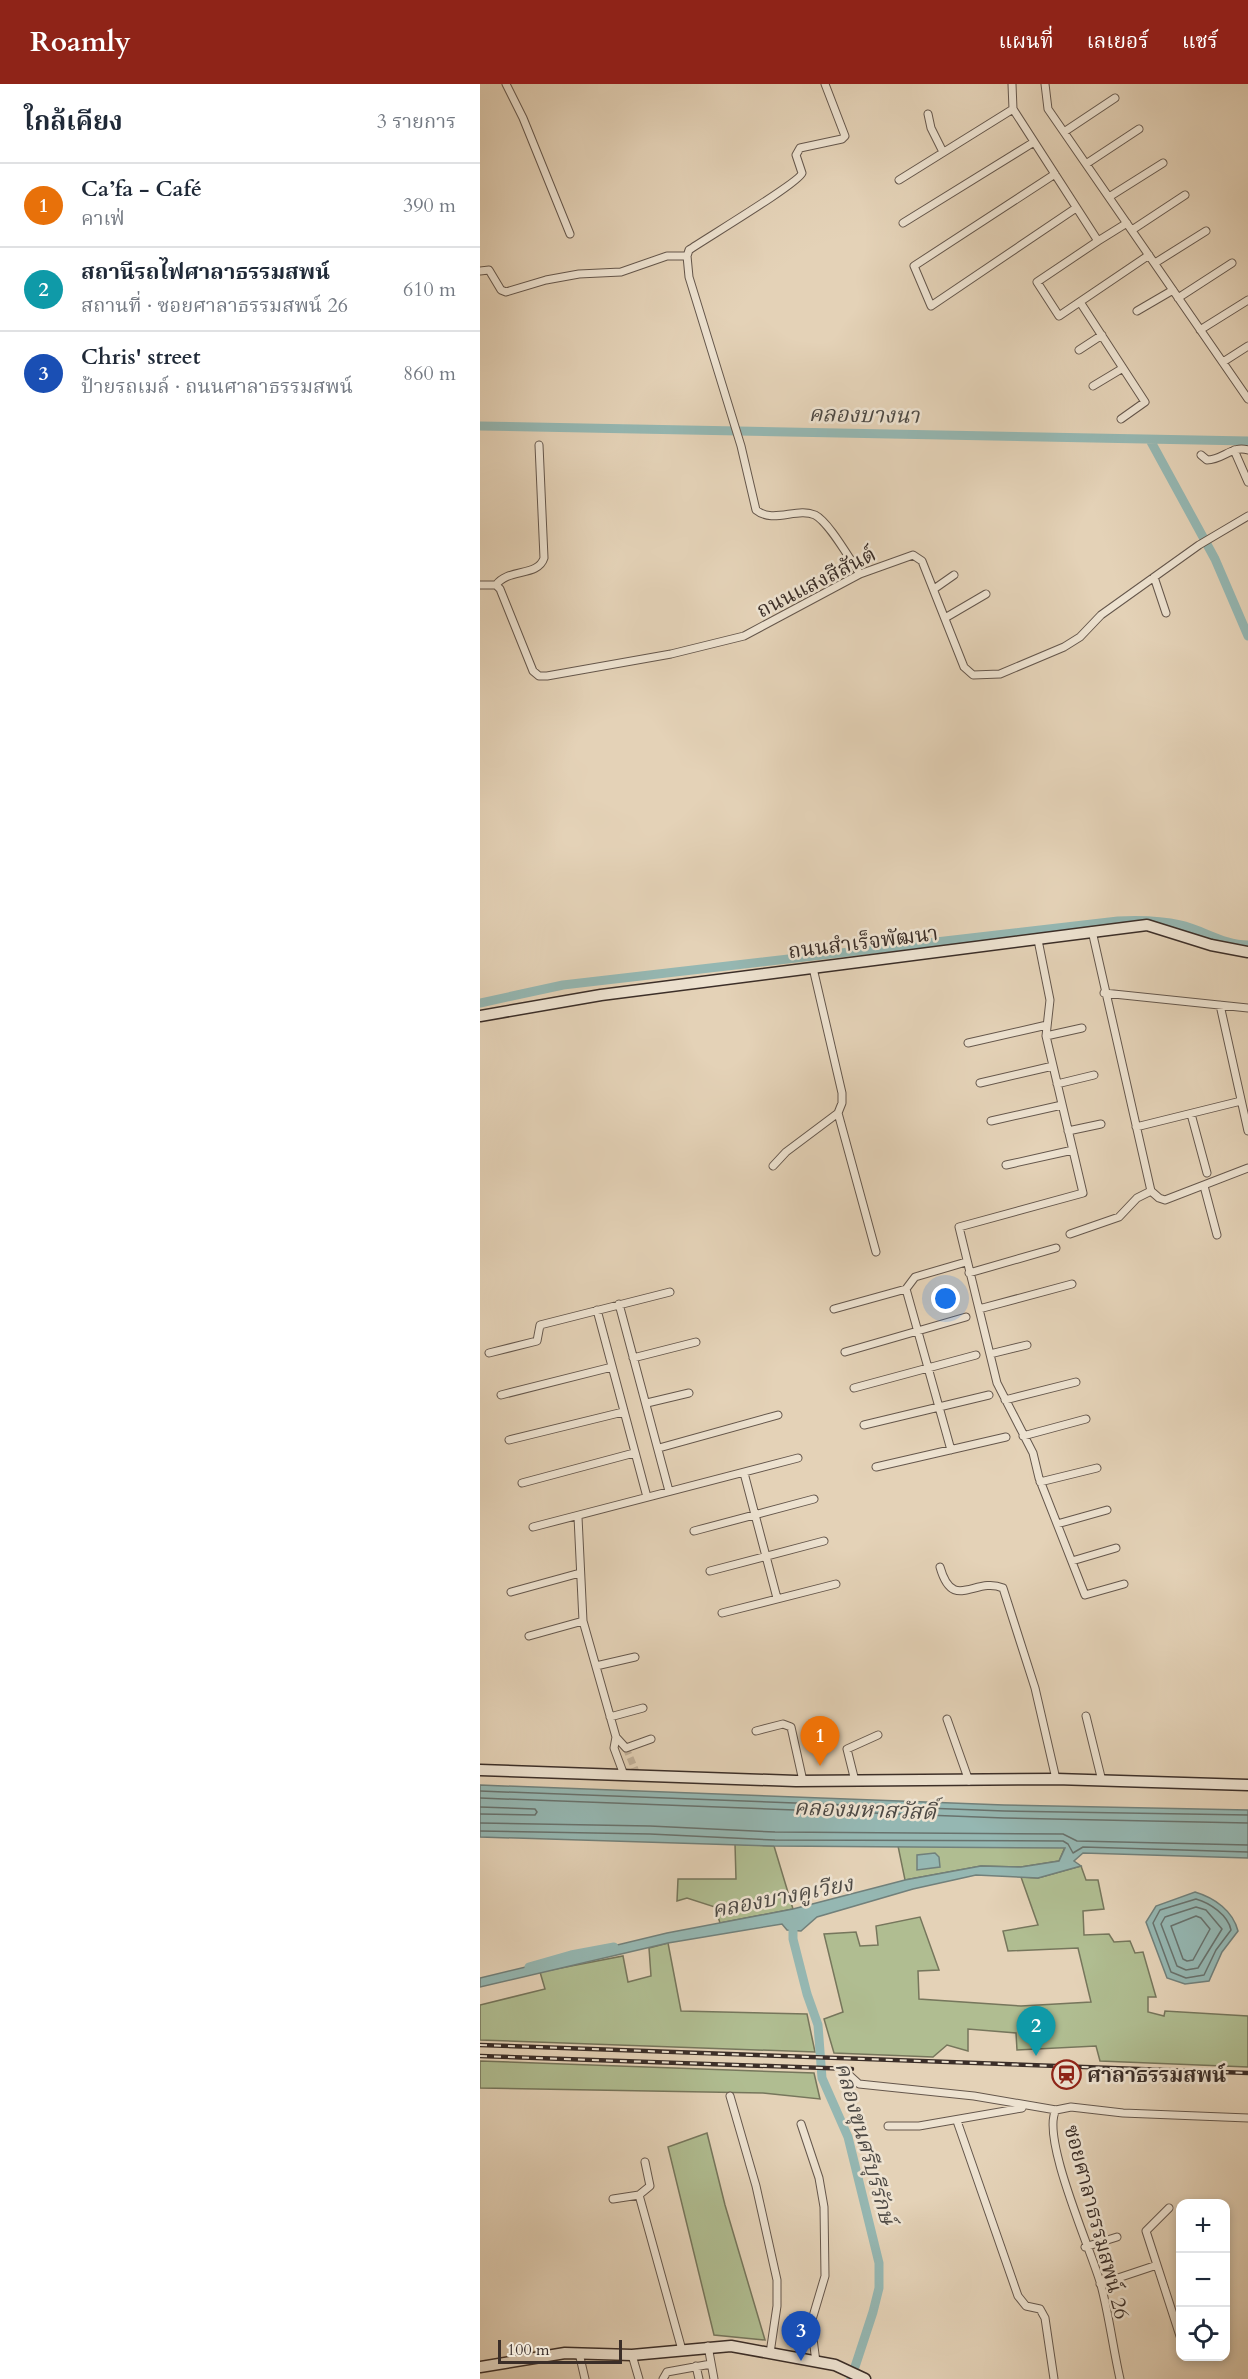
<!DOCTYPE html>
<html lang="th">
<meta charset="utf-8">
<style>
:root{--surface:#fff;--page:#f6f6f7;--text:#1f2937;--muted:#747a83;--line:#e0e1e3;--accent:#8f2418}
body{margin:0;font-family:Cardo,"Noto Serif Thai",serif;background:var(--page);color:var(--text)}
.controls{position:absolute;right:18px;bottom:18px;display:grid;overflow:hidden;border-radius:12px;box-shadow:0 3px 9px #0003}
.controls button{width:54px;height:54px;display:grid;place-items:center;padding:0;border:0;border-bottom:2px solid var(--line);background:var(--surface);color:var(--text);font:30px sans-serif}
.scale{position:absolute;left:18px;bottom:15px;width:124px;box-sizing:border-box;padding-left:6px;border:3px solid #3b2e28;border-top:0;font-size:16px;line-height:21px;white-space:nowrap;color:#3b2e28;-webkit-text-stroke:4px #ede2d0;paint-order:stroke}
.you{position:absolute;left:466px;top:1215px;width:21px;height:21px;margin:-15px;border:4px solid #fff;border-radius:50%;background:#1a73e8;box-shadow:0 0 0 9px #1a73e833}
.badge{display:grid;place-items:center;width:39px;height:39px;border-radius:50%;background:var(--accent);color:#fff;font-size:20px;font-weight:700}
.pin{position:absolute;translate:-50% -50px;filter:drop-shadow(0 2px 3px #0008)}
.pin::after{content:'';position:absolute;top:32px;width:21px;height:18px;background:inherit;clip-path:polygon(0 0,100% 0,50% 100%)}
.list{margin:0;padding:0;list-style:none}
h2{display:flex;justify-content:space-between;align-items:center;height:78px;margin:0;padding:0 24px;font-size:26px}
h2 small{font-size:20px;font-weight:400;color:var(--muted)}
.list li{display:grid;grid-template-columns:39px 1fr auto;gap:18px;align-items:center;box-sizing:border-box;height:84px;padding:0 24px;border-top:2px solid var(--line)}
.list b{display:block;font-size:22px;white-space:nowrap}
.list p{margin:0;font-size:20px;white-space:nowrap;color:var(--muted)}
.list em{font-size:20px;font-style:normal;color:var(--muted)}
.icon{flex:none;width:33px;height:33px;fill:none;stroke:currentColor;stroke-width:2;stroke-linecap:round;stroke-linejoin:round}
.map{position:relative;flex:none;width:768px;height:2295px;overflow:hidden}
header{display:flex;align-items:center;gap:36px;box-sizing:border-box;height:84px;padding:0 30px;background:var(--accent);color:#fff}
header strong{font-size:28px}
nav{display:flex;gap:33px;margin-inline-start:auto;font-size:21px}
main{display:flex}
aside{flex:1;background:var(--surface)}
.map>svg:first-child{display:block}
.green{fill:#b0bd91;stroke:#76765c;stroke-width:1.5}
.water{fill:#95b7b2;stroke:#71807b;stroke-width:1.5}
.lines{fill:none;stroke-linecap:round;stroke-linejoin:round}
.shore{stroke:#68726d;stroke-width:1.5}
.canal{stroke:#95b7b2;stroke-width:9}
.street-tunnel{stroke:#c2b19a;stroke-width:7;stroke-dasharray:7 3.5;stroke-linecap:butt}
.street-casing{stroke:#65574c;stroke-width:9}
.secondary-casing{stroke:#3b2e28;stroke-width:13}
.street{stroke:#ede2d0;stroke-width:7}
.secondary{stroke:#ede2d0;stroke-width:10}
.rail-casing{stroke:#3b2e28;stroke-width:4.5}
.rail{stroke:#ede2d0;stroke-width:2;stroke-dasharray:7;stroke-linecap:butt}
.labels{text-anchor:middle;stroke-width:5;stroke-linejoin:round;paint-order:stroke}
.street-label{font-size:21px;fill:#3b2e28;stroke:#ede2d0}
.poi-label{font-size:21px;font-weight:bold;fill:#3b2e28;stroke:#ede2d0;text-anchor:start}
.water-label{font-size:22px;font-style:italic;fill:#4d4944;stroke:#ede2d0}
</style>
<header>
<strong>Roamly</strong>
<nav><a>แผนที่</a><a>เลเยอร์</a><a>แชร์</a></nav>
</header>
<main>
<aside>
<h2>ใกล้เคียง<small>3 รายการ</small></h2>
<ul class="list">
<li><span class="badge" style="background:#e8710a">1</span><div><b>Ca’fa - Café</b><p>คาเฟ่</p></div><em>390 m</em></li>
<li><span class="badge" style="background:#0f9aa8">2</span><div><b>สถานีรถไฟศาลาธรรมสพน์</b><p>สถานที่ · ซอยศาลาธรรมสพน์ 26</p></div><em>610 m</em></li>
<li><span class="badge" style="background:#1a4fb4">3</span><div><b>Chris' street</b><p>ป้ายรถเมล์ · ถนนศาลาธรรมสพน์</p></div><em>860 m</em></li>
</ul>
</aside>
<div class="map">
<svg width="768" height="2295" viewBox="0 0 768 2295">
<rect width="100%" height="100%" fill="#e4d2b7"/>
<filter id="stains"><feTurbulence type="fractalNoise" baseFrequency=".00333" numOctaves="4"/><feColorMatrix values="0 0 0 0 .2 0 0 0 0 .09 0 0 0 0 .02 0 0 0 .5 -.17"/></filter>
<radialGradient id="worn" r=".72"><stop offset=".6" stop-color="#630" stop-opacity="0"/><stop offset="1" stop-color="#630" stop-opacity=".3"/></radialGradient>
<path class="green" d="M255 1760 294 1762 313 1825 240 1839 235 1823 207 1814 197 1817 198 1795H256Z
M418 1762 585 1763 579 1777 541 1783 501 1782 425 1796Z
M601 1782 606 1796H618L624 1825 603 1827 604 1851 629 1850 634 1858 650 1857 655 1869 663 1868 676 1913H668V1928L684 1932 685 1927 768 1932V1983L620 1977 616 1962 537 1966 536 1949 488 1945V1967L467 1961 453 1973 354 1969 344 1935 363 1928 344 1850 376 1848 380 1862 398 1861 396 1842 440 1833 459 1886 438 1887 439 1915 541 1922 611 1918 598 1864 528 1867 523 1847 558 1841 541 1793 558 1794Z
M188 1859 201 1927 327 1930 335 1968 0 1956V1921L65 1905 60 1888 143 1872 148 1898 171 1892 169 1864Z
M0 1977 334 1989 340 2015 283 2009 0 2004Z
M227 2049 245 2121 285 2256 234 2251 188 2063Z"/>
<path class="water" d="M0 1701 524 1721 768 1726V1774L603 1769 594 1777 601 1782 558 1794 496 1791 433 1805 337 1833 321 1847 307 1846 302 1840 188 1859 0 1903V1894L187 1849 313 1825 425 1796 501 1782 541 1783 579 1777 585 1764 294 1762 0 1753Z
M455 1769 459 1773 460 1783 437 1786V1771Z
M715 1808C735 1814 753 1827 758 1847L742 1868 729 1897 705 1900 687 1894 666 1838 676 1822Z"/>
<g class="lines">
<path class="shore" d="M0 1707 524 1727 768 1731
M0 1714 524 1734 768 1739
M0 1723 55 1725 57 1728 55 1731 0 1730
M0 1739 170 1742 295 1748 583 1750 597 1757 768 1761
M0 1747 170 1750 295 1756 583 1757 588 1760 593 1769 603 1763 768 1768
M716 1815C730 1819 748 1831 751 1846L736 1866 724 1891 706 1894 691 1888 673 1839 680 1826Z
M716 1823 726 1826 742 1845 718 1884 706 1886 697 1882 681 1840 685 1833Z
M716 1832 721 1834 730 1845 713 1876 707 1877 703 1875 691 1842Z"/>
<path class="canal" d="M0 342 768 357
M670 356 735 475 768 552
M0 919 83 901 638 837C659 836 679 836 700 841 723 846 743 861 768 861
M313 1836V1855L327 1910 338 1941 342 1994 368 2053 399 2179V2204L393 2228 371 2295
M49 1883 91 1871 134 1863"/>
<path class="street-tunnel" d="M146 1664 157 1690"/>
<defs>
<path id="street" d="M26 0 43 34 90 150
M345 0 365 52 362 55 320 64 316 71 322 89C320 98 225 155 209 166L207 172 209 193 261 362 276 426C293 440 317 423 335 431 349 438 370 476 380 490
M532 0 533 25 618 157 647 139
M565 0 568 25 768 315
M448 30 451 44 463 68
M584 48 635 14
M606 80 659 45
M575 90 434 182 451 222 596 124
M419 96 533 25
M629 113 683 79
M423 139 554 58
M652 146 705 111
M618 157 557 198 579 232 669 171
M675 179 726 147
M0 187 9 186 21 206 26 208 66 196 99 190 141 188 187 172H207
M698 214 752 179
M600 218 665 318 641 335
M657 227 693 206
M720 246 768 216
M599 266 622 251
M743 278 768 262
M613 302 643 284
M754 366 768 398
M721 371 727 376C743 376 752 361 768 366
M674 493 686 529
M0 501H16L20 505 53 587 59 592H67L191 570 264 552 380 490 433 471 442 477 484 583 493 591 520 590 584 563 600 553 621 531 719 461 768 432
M16 501C28 484 58 493 64 474L59 361
M454 505 474 491
M465 534 506 510
M612 847 671 1107 679 1114 685 1116 768 1084
M558 856 570 916 566 952 603 1109 479 1143 517 1299 553 1369 559 1394 605 1511 644 1500
M333 884 362 1009V1019L358 1029 396 1168
M624 909 768 924
M740 921 768 1047
M566 952 602 944
M488 959 567 941
M500 999 573 982
M577 1000 614 991
M711 1030 727 1089
M511 1037 582 1021
M656 1043 761 1017
M588 1047 621 1040
M526 1081 593 1066
M293 1082 306 1068 358 1029
M724 1102 737 1151
M590 1150 639 1133 657 1114 671 1107
M489 1189 576 1164
M139 1220 189 1407
M354 1225 426 1205
M499 1225 592 1200
M117 1226 167 1413
M365 1268 486 1233
M9 1269 57 1257 60 1241 190 1208
M510 1270 547 1261
M153 1274 216 1258
M374 1304 496 1271
M21 1311 132 1283
M525 1316 596 1298
M167 1319 209 1309
M384 1341 509 1311
M543 1352 606 1335
M29 1356 143 1328
M179 1364 298 1331
M471 1366 426 1205 435 1193 486 1178
M396 1383 526 1353
M264 1389 297 1514
M560 1398 617 1384
M42 1399 154 1369
M98 1433 103 1537 136 1653 134 1664 144 1691
M577 1440 627 1426
M53 1443 318 1374
M214 1447 334 1415
M592 1477 636 1464
M460 1483C473 1529 495 1492 523 1504L555 1604 576 1695
M230 1487 344 1457
M31 1508 100 1489
M242 1529 356 1500
M49 1552 103 1537
M116 1582 155 1573
M606 1632 622 1697
M130 1633 163 1624
M467 1635 489 1697
M276 1647 303 1640 311 1643 323 1697
M136 1653 146 1664 171 1655
M375 1697 367 1665 398 1651
M368 1990 379 2000 494 2012 576 2026 591 2023 643 2029 768 2034
M250 2012 276 2102 297 2196V2222L290 2269
M576 2026C560 2053 612 2168 621 2201 629 2231 633 2264 640 2295
M477 2037 538 2212 546 2222 560 2225 565 2234 574 2295
M321 2040 339 2094 344 2123 345 2192 331 2239 336 2278
M408 2042H439L542 2024
M159 2111 170 2102 165 2078
M133 2115 159 2111 202 2266
M689 2124 666 2147 700 2252
M605 2163 637 2153
M620 2200 677 2181
M228 2262 234 2295
M99 2269 105 2295
M152 2271 159 2295
M216 2282 219 2295
M183 2295 187 2288 231 2280"/>
<path id="secondary" d="M0 932 121 911 667 841 731 861 768 868
M0 1686 316 1697 576 1695 768 1701
M0 2283 85 2269 152 2271 251 2262 355 2281 385 2295"/>
</defs>
<use href="#street" class="street-casing"/>
<use href="#secondary" class="secondary-casing"/>
<use href="#street" class="street"/>
<use href="#secondary" class="secondary"/>
<defs>
<path id="rail" d="M0 1961 768 1989
M0 1972 372 1985"/>
</defs>
<use href="#rail" class="rail-casing"/>
<use href="#rail" class="rail"/>
</g>
<defs>
<symbol id="station-ring" viewBox="-11 -11 22 22"><circle r="9.5" fill="#ede2d0" stroke="#8f2418" stroke-width="1.5"/><path d="M-3-6H3Q5-6 5-4V2Q5 4 3 4L4.5 6H3L1.5 4h-3L-3 6H-4.5L-3 4Q-5 4-5 2V-4Q-5-6-3-6ZM-3.5-4v3h7v-3ZM-3.5 1v1.5H-2V1ZM2 1v1.5H3.5V1Z" fill="#8f2418"/></symbol>
</defs>
<g fill-rule="evenodd">
<use href="#station-ring" x="570" y="1974" width="33" height="33"/>
</g>
<g class="labels">
<g class="street-label">
<text transform="translate(336 498) rotate(-27)" y="7">ถนนแสงสีสันต์</text>
<text transform="translate(383 858) rotate(-7)" y="7">ถนนสำเร็จพัฒนา</text>
<text transform="translate(617 2138) rotate(75)" y="7">ซอยศาลาธรรมสพน์ 26</text>
</g>
<g class="poi-label">
<text x="607" y="1998">ศาลาธรรมสพน์</text>
</g>
<g class="water-label">
<text transform="translate(384 330) rotate(1)" y="8">คลองบางนา</text>
<text transform="translate(385 1725) rotate(2)" y="8">คลองมหาสวัสดิ์</text>
<text transform="translate(302 1812) rotate(-11)" y="8">คลองบางคูเวียง</text>
<text transform="translate(386 2059) rotate(74)" y="8">คลองขุนศรีบุรีรักษ์</text>
</g>
</g>
<rect width="100%" height="100%" filter="url(#stains)"/>
<rect width="100%" height="100%" fill="url(#worn)"/>
</svg>
<div class="controls">
<button>+</button>
<button>−</button>
<button><svg class="icon" aria-label="locate" viewBox="0 0 24 24"><circle cx="12" cy="12" r="6"/><path d="M12 2v4M12 18v4M2 12h4M18 12h4"/></svg></button>
</div>
<div class="scale">100 m</div>
<div class="you"></div>
<div class="pin badge" style="left:340px;top:1682px;background:#e8710a">1</div>
<div class="pin badge" style="left:556px;top:1972px;background:#0f9aa8">2</div>
<div class="pin badge" style="left:321px;top:2277px;background:#1a4fb4">3</div>
</div>
</main>
